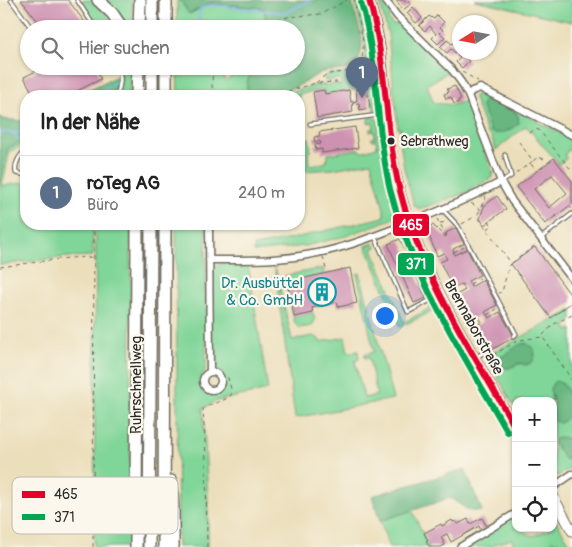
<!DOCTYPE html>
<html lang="de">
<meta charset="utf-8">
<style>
:root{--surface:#fff;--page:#f6f6f6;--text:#222;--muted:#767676;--line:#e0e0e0;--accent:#0b8043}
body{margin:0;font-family:Pangolin,sans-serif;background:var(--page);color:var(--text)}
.controls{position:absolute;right:15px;bottom:15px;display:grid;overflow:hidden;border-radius:10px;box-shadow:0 1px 4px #0004}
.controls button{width:45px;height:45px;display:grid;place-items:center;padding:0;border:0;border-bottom:1px solid var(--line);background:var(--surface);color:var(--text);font:25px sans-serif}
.compass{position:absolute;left:452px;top:15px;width:45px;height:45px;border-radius:50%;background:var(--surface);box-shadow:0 1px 4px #0004;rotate:259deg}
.you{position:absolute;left:384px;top:315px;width:18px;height:18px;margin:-12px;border:4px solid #fff;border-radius:50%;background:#1a73e8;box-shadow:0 0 0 8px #1a73e833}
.badge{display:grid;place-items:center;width:32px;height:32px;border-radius:50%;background:var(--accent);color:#fff;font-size:16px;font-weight:700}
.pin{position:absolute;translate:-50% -41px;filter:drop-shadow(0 1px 2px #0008)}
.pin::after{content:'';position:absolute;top:26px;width:18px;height:15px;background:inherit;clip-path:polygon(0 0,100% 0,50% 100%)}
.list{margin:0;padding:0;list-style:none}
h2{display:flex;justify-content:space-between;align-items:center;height:65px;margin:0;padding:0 20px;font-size:21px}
h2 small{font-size:16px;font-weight:400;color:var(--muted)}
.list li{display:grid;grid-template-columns:32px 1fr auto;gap:15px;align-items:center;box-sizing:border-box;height:75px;padding:0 20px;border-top:1px solid var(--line)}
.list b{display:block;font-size:19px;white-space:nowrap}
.list p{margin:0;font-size:16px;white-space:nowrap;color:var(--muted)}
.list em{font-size:16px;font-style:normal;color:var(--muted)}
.icon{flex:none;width:28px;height:28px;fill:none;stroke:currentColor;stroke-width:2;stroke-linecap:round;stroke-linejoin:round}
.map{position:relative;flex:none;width:572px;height:547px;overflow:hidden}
.search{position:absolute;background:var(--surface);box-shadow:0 1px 4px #0004;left:20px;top:20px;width:285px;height:55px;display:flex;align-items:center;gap:12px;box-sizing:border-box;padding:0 18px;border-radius:28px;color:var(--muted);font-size:19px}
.panel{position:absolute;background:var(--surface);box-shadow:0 1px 4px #0004;left:20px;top:90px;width:285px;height:140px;border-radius:20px}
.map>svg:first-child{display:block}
.green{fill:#80d598;stroke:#568062;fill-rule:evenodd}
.forest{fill:#68b680;stroke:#4a7056}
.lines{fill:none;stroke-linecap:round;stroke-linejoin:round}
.stream{stroke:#7fb4ed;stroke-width:2}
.building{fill:#cd91b1;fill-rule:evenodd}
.service-casing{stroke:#6e6a5d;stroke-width:5.5}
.minor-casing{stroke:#6e6a5d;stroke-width:9}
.secondary-casing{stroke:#6e6a5d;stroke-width:11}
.motorway-casing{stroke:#6e6a5d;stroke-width:14}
.path{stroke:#6e6a5d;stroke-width:1;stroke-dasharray:4 4;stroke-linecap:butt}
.service{stroke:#fff;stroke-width:3}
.minor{stroke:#fff;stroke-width:6}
.secondary{stroke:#fff;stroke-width:9}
.motorway{stroke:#fff;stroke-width:11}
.bus-1-casing{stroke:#fbf7ec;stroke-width:10}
.bus-2-casing{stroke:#fbf7ec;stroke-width:10}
.bus-1{stroke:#e4002b;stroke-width:6}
.bus-2{stroke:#00a651;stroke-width:6}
.bus-dot{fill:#2b2b2b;stroke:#fbf7ec;stroke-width:2}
.labels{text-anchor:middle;stroke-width:4.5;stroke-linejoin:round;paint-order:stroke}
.bus-label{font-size:14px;fill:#2b2b2b;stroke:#fbf7ec;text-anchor:start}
.culture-label{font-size:15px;fill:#0d838f;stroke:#fbf7ec;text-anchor:end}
.street-label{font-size:15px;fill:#2b2b2b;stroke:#fbf7ec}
.key{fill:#fbf7ec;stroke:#bdbab2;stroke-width:1}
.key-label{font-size:14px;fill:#2b2b2b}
.line-badge{stroke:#fbf7ec;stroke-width:2}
.badge-label{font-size:14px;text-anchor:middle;font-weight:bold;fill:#fff}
</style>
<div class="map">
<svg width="572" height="547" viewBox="0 0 572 547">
<rect width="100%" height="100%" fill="#fbf7ec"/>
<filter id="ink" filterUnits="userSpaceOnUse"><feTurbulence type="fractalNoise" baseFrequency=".02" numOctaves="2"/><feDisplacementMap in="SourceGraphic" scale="10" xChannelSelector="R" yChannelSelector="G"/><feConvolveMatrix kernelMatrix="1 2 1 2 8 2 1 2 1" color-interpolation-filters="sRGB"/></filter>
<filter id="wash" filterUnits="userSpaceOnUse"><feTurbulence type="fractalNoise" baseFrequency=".0096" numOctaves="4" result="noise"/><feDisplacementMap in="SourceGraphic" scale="20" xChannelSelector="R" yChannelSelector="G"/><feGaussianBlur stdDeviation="1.12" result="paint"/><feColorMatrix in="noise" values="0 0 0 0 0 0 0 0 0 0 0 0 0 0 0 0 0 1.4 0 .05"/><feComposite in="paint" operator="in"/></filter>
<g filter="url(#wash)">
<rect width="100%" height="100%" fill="#ebdeba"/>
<path class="green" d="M81 0H94L119 29H100Z
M103 0H133C130 10 133 19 133 29H126Z
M177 0H180L190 14 210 3 264 8 267 29H177Z
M356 0H359L369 38 377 111 374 110 372 96 368 94 366 87 350 91 325 94 324 90 299 94 305 138H309L311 151 308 152 309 165 325 163 328 158V154L359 149 361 152 377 147 376 140H372L371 138H375L374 131 370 132V129H374L373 122 368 123V118L373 117 378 120 379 131 377 132 378 137H380L387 179 395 208 394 218 346 236 305 246 254 252V246L286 240 384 217V209L371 162 333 169 303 171 299 141V96H275L318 85 338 84 339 86H341V81L339 79 325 81 324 79 328 74C336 74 345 75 352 72 380 60 356 20 356 0Z
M379 0 391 14 388 19 393 25 399 23 448 72 427 85 434 103 454 105 465 101 493 173 491 179 465 193 420 209 414 206 404 168 399 134H401V129H398L388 34Z
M475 0H572V22Z
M119 66H130V96H118C122 86 124 77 119 66Z
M177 66H225L223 76 226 81 231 77 236 66H254L247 82V91L237 96H178Z
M480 93 492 98 484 100 491 132 519 118 515 110 572 139V150L569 149 565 154 566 159 559 164 526 126 496 150 491 136 487 133 474 99V96Z
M26 140V143L10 151 2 186 26 182V224H93V256L68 257 0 265V184L8 148Z
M96 224H131L130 547H94Z
M176 224H206V366L201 382 205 390C216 394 223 390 224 378L215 367 211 359V271C217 260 237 264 248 264L268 390 217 401 203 408 208 501V547H178Z
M373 243 376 247 372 249 404 322 431 308 429 303 432 301 437 309 400 327 366 246Z
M274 262 292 340 312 336 318 338 320 342 345 337 348 352 358 351 359 359 355 361 364 398 377 395 369 358H365L364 355 374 352 357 274 360 273 393 399 295 418Z
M323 268 324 274 287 283 294 316 313 313 315 320 312 326 299 328 295 324 284 276Z
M572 310V319L566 326 568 331 572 329V441L566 438 553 440V420L555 422 570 412V402L551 395 552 401H516V410L486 356ZM511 350 530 363 516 364 509 368 499 367 498 361Z
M553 441 565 460 568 458V455L572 454V467L558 476 553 474Z
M412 510 429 547H389L380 521Z
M516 511V528H523L522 531 533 536 548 530V528H553V516L572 547H559L558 542 551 541 547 547H514L512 539 493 545V547H455Z"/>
<path class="forest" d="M180 0H352C354 19 369 41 358 60 350 75 333 68 320 73 312 77 305 83 296 87 282 92 262 97 247 91V82L254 66H296V29H267L264 8 210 3 189 14Z
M119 75 116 96H75Z
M492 98C504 104 518 108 519 123 510 130 502 136 491 132L481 105 484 100Z
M0 116 2 119 23 121 26 119V140L8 148 0 184Z
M526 343 534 349C536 357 535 362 526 365L520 363 509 368 499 367 498 364 500 358 520 344Z
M556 381 563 384C565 389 568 390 569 395 572 406 571 419 559 423L553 420V401L550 389 553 383Z
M561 437 566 438 572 441V454L568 455V458L565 460 553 441 555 439Z
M465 469 482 511H470L450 498 380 521 372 496Z"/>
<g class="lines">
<path class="stream" d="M198 29 200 9 210 5 286 13 310 0
M94 96 114 83
M10 132 20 140
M0 133C9 130 17 136 26 130"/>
</g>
<g id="blocks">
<path class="building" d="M21 0H68L90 29H44Z
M396 0H405L407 2 409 1 411 4 403 10Z
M413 7 422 18 416 23 407 13Z
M437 15 444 22 440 27 443 30 440 33 445 37 438 44 432 38 436 34 430 26 425 31 419 26 429 16 434 19Z
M447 40 452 44 454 42 459 46 460 52 469 61 462 68 456 62 460 58 451 49 447 53 440 47Z
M46 66H95L101 79 67 96H34L24 77Z
M455 86 461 99 458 100 459 102 454 104 451 97 446 99 444 94 449 92 447 89Z
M367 87 370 108 360 110 359 103 352 104 353 112 317 118 313 92 324 90 325 94 349 90 351 102 357 101 356 89Z
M355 127 358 148 322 153V149L316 150 315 145 321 144 320 141 315 142 314 137 320 136 319 132Z
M554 158 572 181V204L545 224 516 187ZM552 175 567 193 549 208 534 189Z
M497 196 506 209 484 225 480 218 484 206Z
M433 225 445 237 447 235 446 233 456 228 464 244 453 249 454 255 467 249 480 275 468 281 470 284 471 287 483 280 497 305 485 312 489 318 500 312 514 337 488 352 474 327 482 322 478 316 470 320 456 295 465 290 462 284 453 288 440 262 447 259 444 253 437 256 426 228Z
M400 239 412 265 410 266 412 272 414 271 426 298 414 303 388 244Z
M535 247 572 297V302L551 318 511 264Z
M350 268 357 303 338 307 337 302 312 308 313 313 294 317 287 282Z
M482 518 487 527 481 531 479 526 451 542 447 534 441 537 445 545 441 547H430L426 542 428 541 424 533 441 524 442 526 452 520 453 522 456 521 458 524 468 519 470 524Z"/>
</g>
</g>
<g filter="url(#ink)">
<use href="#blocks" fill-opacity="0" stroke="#6e6a5d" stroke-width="1"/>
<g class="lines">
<defs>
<path id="service" d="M11 0 32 29
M77 0 96 29
M117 96C120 86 122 77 118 66
M310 124 387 114
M26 150C19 156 14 163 16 173L26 175
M502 182 511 176 505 155
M443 210 458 226 516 334 514 336
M375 237 408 312 440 295
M541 238 572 214
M476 357 487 351"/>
<path id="minor" d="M385 0 397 16 452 70 461 82 468 95 501 182 512 201 572 279
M468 95 472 91 480 88 572 135
M209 224 210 372
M209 260C243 260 278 261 312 254 337 250 362 241 385 232 425 218 463 201 501 182
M203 381a9 9 0 1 1 18 0a9 9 0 1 1-18 0Z
M553 487 572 474
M460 547 516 513"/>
<path id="secondary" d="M369 0C383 41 384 85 388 127 391 150 395 172 401 195 422 276 475 356 516 429
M553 496 572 531"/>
<path id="motorway" d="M98 0 112 13 123 29
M139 29 140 0
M152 29V0
M166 29V0
M137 96 138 66
M152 96V66
M166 96V66
M171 481 173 512V547
M136 547 137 224
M149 547 151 224
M164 547 165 224"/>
</defs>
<use href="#service" class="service-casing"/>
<use href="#minor" class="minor-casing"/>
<use href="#secondary" class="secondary-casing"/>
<use href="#motorway" class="motorway-casing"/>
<path class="path" d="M219 29V24L229 20 270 21 288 17 321 14 347 0
M462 72 478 81
M316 83C327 72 330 74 344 72 378 67 357 20 354 0
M214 96C211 87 211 75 216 66
M272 96 316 83 337 82
M530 133 535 129 539 130 572 171
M519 142 533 161 538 157 544 159
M531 164 536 171
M516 173 533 161
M486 196 477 216 511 263 509 265 502 292 499 293
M471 203 483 211
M569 206 572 209
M437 219 446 236
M440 223 448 222
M462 224 476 216
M487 229 492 226 489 221
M454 252 464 247
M323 257 327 273
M512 263 537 244
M0 267 68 258 94 257
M411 269 417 266
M470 284 480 278
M487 315 497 309
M572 315 554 324 542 336 572 380
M486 359 519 340 542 337
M93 547 94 224
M207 547 206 459 203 409C211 402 223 403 231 395V389L228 378 221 377"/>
<use href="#service" class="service"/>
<use href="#minor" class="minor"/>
<use href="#secondary" class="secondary"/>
<use href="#motorway" class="motorway"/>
<defs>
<path id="bus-1" d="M369 0C387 61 384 125 399 187 420 274 472 351 516 429"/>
<path id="bus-2" d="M361 3C379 63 375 127 390 189 412 277 464 355 508 433"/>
</defs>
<use href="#bus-1" class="bus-1-casing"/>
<use href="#bus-2" class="bus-2-casing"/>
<use href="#bus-1" class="bus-1"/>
<use href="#bus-2" class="bus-2"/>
</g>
</g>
<defs>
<symbol id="building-ring" viewBox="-11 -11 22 22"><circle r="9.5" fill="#fbf7ec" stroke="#0f9aa8" stroke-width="1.5"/><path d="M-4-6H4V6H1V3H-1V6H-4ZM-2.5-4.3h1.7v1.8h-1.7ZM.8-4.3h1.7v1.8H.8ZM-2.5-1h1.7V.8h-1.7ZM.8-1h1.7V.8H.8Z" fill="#0f9aa8"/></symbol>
</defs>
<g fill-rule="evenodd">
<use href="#building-ring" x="306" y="276" width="32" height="32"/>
</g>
<circle class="bus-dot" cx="391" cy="141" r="4.5"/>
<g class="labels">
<g class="bus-label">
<text x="400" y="146">Sebrathweg</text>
</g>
<g class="culture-label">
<text x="303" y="288">Dr. Ausbüttel<tspan x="303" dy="17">&amp; Co. GmbH</tspan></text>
</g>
<g class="street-label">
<text transform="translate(474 327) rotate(61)" y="5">Brennaborstraße</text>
<text transform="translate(136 385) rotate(-90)" y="5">Ruhrschnellweg</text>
</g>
</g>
<rect x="12" y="477" width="166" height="57" rx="8" class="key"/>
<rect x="22" y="491" width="23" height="7" fill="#e4002b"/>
<rect x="22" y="514" width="23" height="6" fill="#00a651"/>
<g class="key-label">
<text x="54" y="499">465</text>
<text x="54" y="522">371</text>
</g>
<g class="line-badge">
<rect x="392" y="213" width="38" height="24" rx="5" fill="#e4002b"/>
<rect x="397" y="252" width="38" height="24" rx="5" fill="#00a651"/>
</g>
<g class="badge-label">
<text x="411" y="230">465</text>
<text x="416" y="269">371</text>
</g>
</svg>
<div class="controls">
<button>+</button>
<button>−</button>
<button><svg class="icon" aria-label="locate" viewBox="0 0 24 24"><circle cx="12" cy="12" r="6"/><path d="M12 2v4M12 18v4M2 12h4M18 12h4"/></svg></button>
</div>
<svg class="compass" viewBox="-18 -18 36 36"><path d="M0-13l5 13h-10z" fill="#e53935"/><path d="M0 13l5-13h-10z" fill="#767676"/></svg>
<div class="you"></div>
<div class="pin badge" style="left:362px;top:98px;background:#5c6f8a">1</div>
<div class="search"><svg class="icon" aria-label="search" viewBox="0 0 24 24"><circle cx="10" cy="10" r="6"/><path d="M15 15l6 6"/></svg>Hier suchen</div>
<section class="panel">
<h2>In der Nähe<small></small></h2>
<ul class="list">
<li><span class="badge" style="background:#5c6f8a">1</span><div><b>roTeg AG</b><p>Büro</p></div><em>240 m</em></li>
</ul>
</section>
</div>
